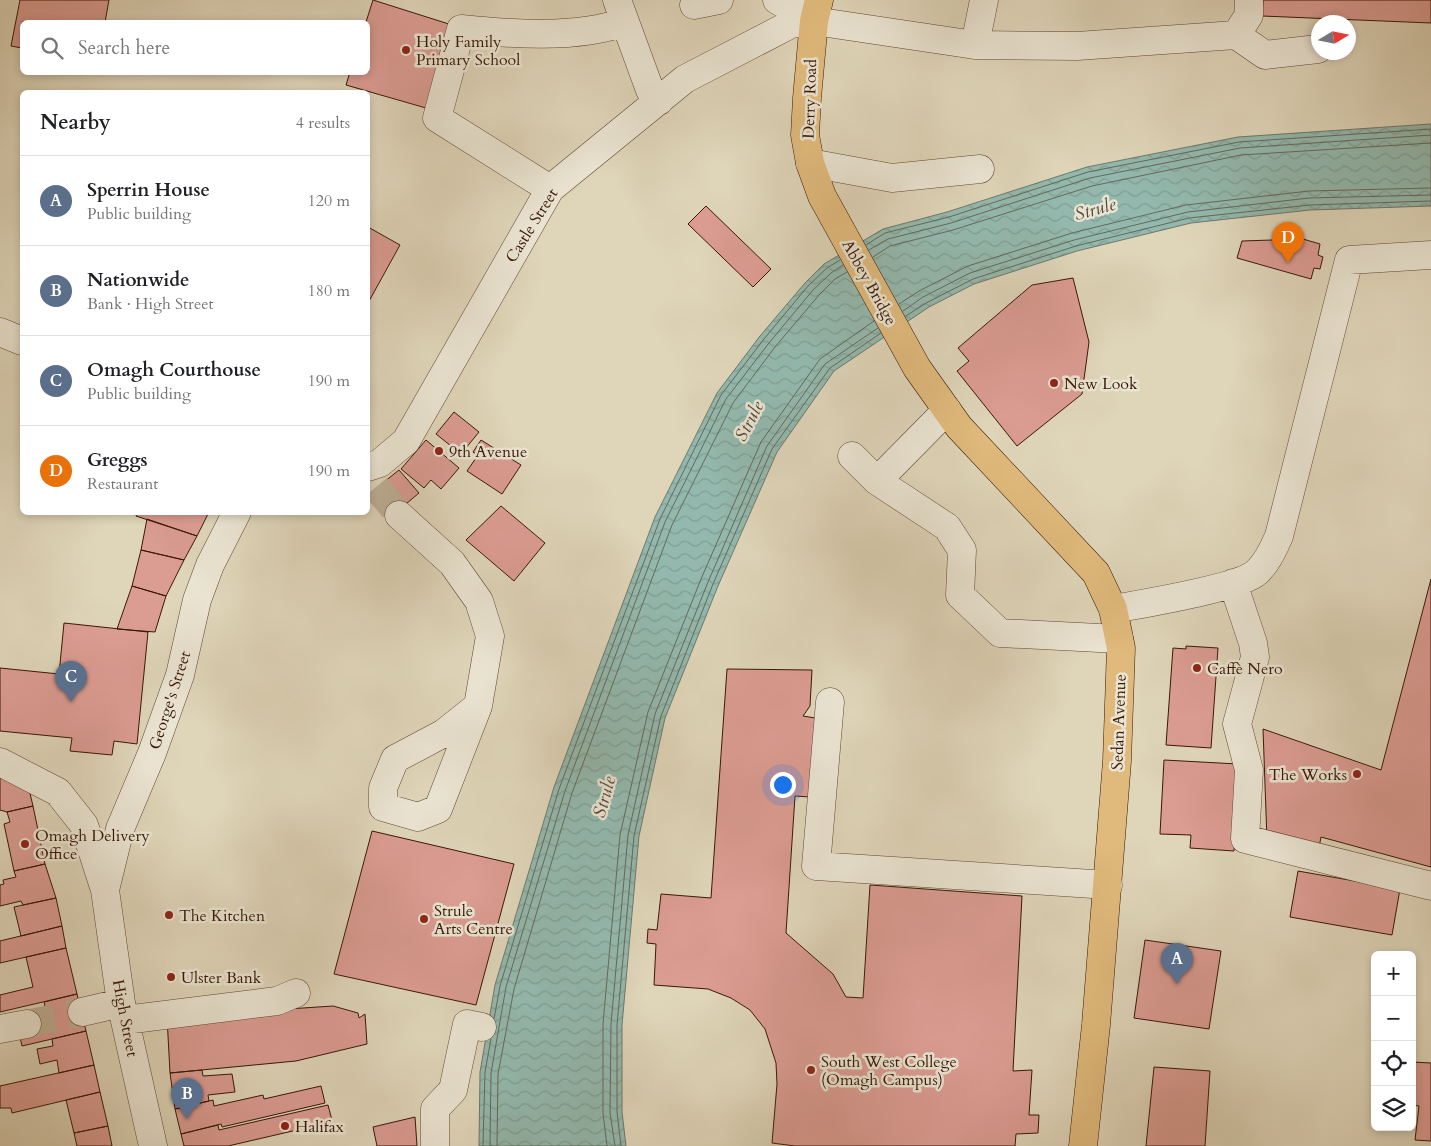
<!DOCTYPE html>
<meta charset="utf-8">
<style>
:root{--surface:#fff;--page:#f2f2f2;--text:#202124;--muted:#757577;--line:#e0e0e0;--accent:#ea580c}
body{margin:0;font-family:Cardo,serif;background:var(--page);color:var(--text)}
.controls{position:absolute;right:15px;bottom:15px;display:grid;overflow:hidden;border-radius:8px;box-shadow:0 2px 8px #0003}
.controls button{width:45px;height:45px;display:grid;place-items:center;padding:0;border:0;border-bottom:1px solid var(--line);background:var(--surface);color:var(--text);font:25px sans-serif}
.compass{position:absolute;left:1311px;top:15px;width:45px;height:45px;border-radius:50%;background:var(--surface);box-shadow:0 2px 8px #0003;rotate:80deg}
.you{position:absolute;left:782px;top:784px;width:18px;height:18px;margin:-12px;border:4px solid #fff;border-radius:50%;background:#1a73e8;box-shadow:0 0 0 8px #1a73e833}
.badge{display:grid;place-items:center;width:32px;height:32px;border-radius:50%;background:var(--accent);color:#fff;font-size:16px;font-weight:700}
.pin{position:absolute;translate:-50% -41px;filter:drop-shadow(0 1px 2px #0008)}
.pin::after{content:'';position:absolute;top:26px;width:18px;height:15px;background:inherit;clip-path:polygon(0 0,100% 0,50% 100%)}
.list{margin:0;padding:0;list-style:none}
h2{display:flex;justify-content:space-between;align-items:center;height:65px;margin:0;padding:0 20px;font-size:21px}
h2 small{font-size:16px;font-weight:400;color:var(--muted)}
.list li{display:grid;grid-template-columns:32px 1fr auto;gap:15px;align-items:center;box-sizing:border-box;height:90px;padding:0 20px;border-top:1px solid var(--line)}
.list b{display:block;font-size:19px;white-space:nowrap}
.list p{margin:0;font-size:16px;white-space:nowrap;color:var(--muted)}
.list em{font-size:16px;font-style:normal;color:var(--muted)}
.icon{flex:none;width:28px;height:28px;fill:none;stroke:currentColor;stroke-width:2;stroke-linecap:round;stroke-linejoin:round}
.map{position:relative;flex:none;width:1431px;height:1146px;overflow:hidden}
.search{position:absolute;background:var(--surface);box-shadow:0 2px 8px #0003;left:20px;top:20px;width:350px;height:55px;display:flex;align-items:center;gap:12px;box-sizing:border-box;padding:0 18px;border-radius:8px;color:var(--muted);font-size:19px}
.panel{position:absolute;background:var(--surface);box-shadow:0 2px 8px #0003;left:20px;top:90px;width:350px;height:425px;border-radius:8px}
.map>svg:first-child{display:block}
.water{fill:url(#water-waves);stroke:#6f786b}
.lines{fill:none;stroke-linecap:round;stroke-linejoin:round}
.shore{stroke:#66685a;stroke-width:1}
.building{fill:#db9c92;stroke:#391706}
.minor-tunnel{stroke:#beaf95;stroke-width:28;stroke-dasharray:28 14;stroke-linecap:butt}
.minor-casing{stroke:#624633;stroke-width:29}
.major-casing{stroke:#391706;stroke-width:29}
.minor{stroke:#eae4d2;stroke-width:28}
.major{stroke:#e0ba7c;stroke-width:28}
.poi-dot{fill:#8f2418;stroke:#eae4d2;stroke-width:2}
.labels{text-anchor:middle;stroke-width:5;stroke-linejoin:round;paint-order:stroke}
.poi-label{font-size:16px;fill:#391706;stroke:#eae4d2;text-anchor:start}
.street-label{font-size:16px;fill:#391706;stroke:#eae4d2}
.water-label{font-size:18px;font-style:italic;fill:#544838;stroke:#eae4d2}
</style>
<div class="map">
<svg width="1431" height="1146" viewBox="0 0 1431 1146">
<defs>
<pattern id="water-waves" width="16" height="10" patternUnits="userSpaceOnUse" patternTransform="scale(1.25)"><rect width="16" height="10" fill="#93b9ae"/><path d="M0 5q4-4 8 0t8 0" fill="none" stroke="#809e94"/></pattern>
</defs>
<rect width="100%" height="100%" fill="#dfd5b9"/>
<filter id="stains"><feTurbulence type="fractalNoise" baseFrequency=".004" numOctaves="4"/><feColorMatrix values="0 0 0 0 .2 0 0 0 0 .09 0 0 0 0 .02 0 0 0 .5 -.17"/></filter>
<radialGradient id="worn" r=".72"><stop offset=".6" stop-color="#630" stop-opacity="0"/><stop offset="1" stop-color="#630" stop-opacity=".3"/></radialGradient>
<path class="water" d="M1431 124V206L1310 210 1191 223 1077 251 974 284 929 307 834 371 777 452 718 586 665 718 639 836 622 1025V1112L626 1146H479L480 1072 495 985 554 787 655 517 717 393 760 336 805 283 824 264 883 229 947 212 1087 167 1238 137Z"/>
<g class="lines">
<path class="shore" d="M866 245 885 233 949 217 1088 172 1239 142 1431 129
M869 250 888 239 951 223 1090 178 1240 148 1431 135
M873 257 890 246 953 230 1092 186 1241 155 1431 143
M899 304 919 291 968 266 1072 233 1186 205 1309 191 1431 188
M903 311 923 297 970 273 1074 240 1188 212 1309 198 1431 195
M906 316 926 303 973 279 1076 246 1189 218 1310 205 1431 201
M494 1019 500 986 559 789 660 519 721 395 764 339 808 286 827 268 840 260
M483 1146 485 1072 491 1039
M490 1146 491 1073 506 987 565 791 665 522 726 399 769 343 813 290 831 273 843 265
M497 1146 498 1074 514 989 572 793 672 525 733 403 775 347 819 295 835 279 847 272
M607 1146 603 1113V1024L620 835 648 712 701 579 761 442 820 359 874 321
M615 1146 610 1113 611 1024 628 835 655 714 708 582 767 446 825 364 878 328
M621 1146 617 1112V1025L634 836 661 716 713 584 772 449 830 368 881 333"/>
</g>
<path class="building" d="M20 0H109L105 22H22V48L11 46Z
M373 0 452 25 426 108 346 85 350 72H368L366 22Z
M1263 0H1431V23L1262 16Z
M706 206 771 269 753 287 688 224Z
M368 227 400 245 368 303Z
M1303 239 1320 244 1318 255 1323 257 1320 269 1314 268 1311 279 1237 258 1242 241Z
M1073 278 1089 342 1082 394 1017 446 957 371 969 361 958 348 1032 285Z
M454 412 479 432 461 454 436 434Z
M426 440 459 468 441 489 431 480 424 488 401 469Z
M481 440 521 465 502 494 467 471 478 455 473 452Z
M399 470 419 493 394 514 374 490Z
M501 506 545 543 514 581 466 540Z
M138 512H203L208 514 197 536 136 516Z
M147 519 197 536 184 560 141 550Z
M141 550 184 560 166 596 132 586Z
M1431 579V867L1321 837 1318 853 1267 840 1263 729 1381 770Z
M132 586 166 596 155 632 117 629Z
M64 623 148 632 137 744 114 741 112 755 70 751 72 738 0 731V668L59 674Z
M1186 646 1218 648 1211 748 1166 745 1173 648 1186 649Z
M727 669 812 670 810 706 803 716 815 718 810 797 795 796 786 933 833 974 846 997 863 998 870 885 1022 896 1013 1071 1032 1070 1029 1115H1039L1038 1133 1016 1134 1015 1146H795L772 1143 777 1084 776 1063 765 1029 750 1010 731 998 708 989 654 985 656 944 647 943 648 929 657 930 661 894 711 898Z
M1164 760 1238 764 1234 851 1190 848 1191 835 1160 834Z
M0 775 28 785 33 806 7 812 0 810Z
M33 806 45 864 14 871 4 824 10 822 7 812Z
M372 831 514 864 476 1005 334 974Z
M45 864 56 898 23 905 21 901 0 906V885L4 884 3 880 16 877 14 871Z
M1298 871 1400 889 1392 935 1290 917Z
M56 898 62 926 21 936 14 907Z
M62 926 66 948 0 963V941Z
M1145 940 1221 951 1209 1029 1134 1018Z
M66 948 77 994 0 1012V995L33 987 26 957Z
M77 994 86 1031 22 1046 19 1033 49 1026 44 1002Z
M333 1006 358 1013 359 1018 365 1014 367 1044 296 1061 170 1073 167 1017Z
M86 1031 94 1065 59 1073 57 1060 40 1064 37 1049 53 1046 52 1039Z
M1412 1062 1431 1063V1141L1415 1140 1419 1106 1412 1105Z
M94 1065 100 1092 12 1113 11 1108H0V1086Z
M1154 1067 1210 1071 1205 1146H1146Z
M202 1070 203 1076 232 1074 235 1092 208 1095 209 1101 175 1109 170 1073Z
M321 1086 325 1103 222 1127 221 1124 181 1134 175 1109 213 1100 214 1106 263 1095 264 1099Z
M100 1092 108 1126 74 1133 66 1100Z
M328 1105 334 1128 312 1133 310 1127 228 1146H184L181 1134 218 1125 219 1130Z
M415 1117 417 1146H377L373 1127Z
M108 1126 112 1146H77L74 1133Z"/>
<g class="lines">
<path class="minor-tunnel" d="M376 487 399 515
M27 1024 82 1012"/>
<defs>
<path id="minor" d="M617 0 650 90 659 101
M777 0 814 21 975 45 1077 46 1236 35 1265 55 1318 49
M694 5 719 0
M1236 35 1249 15V0
M975 45 984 0
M810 163 892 178 980 169
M550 189 437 118 461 29C510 34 577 39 624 22
M0 332 22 341
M852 456 877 481 947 527 962 550 960 595 1000 633 1119 639
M368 467 380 463 406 441 550 189 685 79 791 24 814 21
M877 481 947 410
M399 515 452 563 479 601 490 636 478 706 438 809 418 817 383 807V788L395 759 444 733 478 706
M1233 583 1253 643 1255 657 1237 724 1249 770 1245 839 1431 886
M1113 609C1141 604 1240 588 1257 572 1267 563 1274 548 1279 536L1349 260 1431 255
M830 702 816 866 1108 885
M0 762 58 792 84 825 105 890 121 1003 153 1146
M105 890 120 829 152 753 180 675 197 600 210 565 237 512
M82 1012 121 1003
M125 1020 277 1001 296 993
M0 1029 27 1024
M435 1146V1109L453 1090 467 1024 482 1027"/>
<path id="major" d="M819 0 814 21 807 98 805 135 810 163 822 196 917 368 959 427 1096 573 1113 609 1121 648 1117 761 1096 1025 1083 1146"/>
</defs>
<use href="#minor" class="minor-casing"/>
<use href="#major" class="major-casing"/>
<use href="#minor" class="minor"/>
<use href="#major" class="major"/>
</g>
<g class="poi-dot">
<circle cx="406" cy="50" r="5"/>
<circle cx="1054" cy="383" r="5"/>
<circle cx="439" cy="451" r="5"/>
<circle cx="1197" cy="668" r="5"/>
<circle cx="1357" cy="774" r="5"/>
<circle cx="25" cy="844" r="5"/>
<circle cx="169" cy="915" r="5"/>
<circle cx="424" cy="919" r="5"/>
<circle cx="171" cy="977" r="5"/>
<circle cx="811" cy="1070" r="5"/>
<circle cx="285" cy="1126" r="5"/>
</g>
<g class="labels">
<g class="poi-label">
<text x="416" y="47">Holy Family<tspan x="416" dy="18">Primary School</tspan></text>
<text x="1064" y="389">New Look</text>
<text x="449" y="457">9th Avenue</text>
<text x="1207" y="674">Caffè Nero</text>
<text x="1347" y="780" text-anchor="end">The Works</text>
<text x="35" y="841">Omagh Delivery<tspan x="35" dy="18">Office</tspan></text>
<text x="434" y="916">Strule<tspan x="434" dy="18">Arts Centre</tspan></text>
<text x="179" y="921">The Kitchen</text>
<text x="181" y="983">Ulster Bank</text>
<text x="821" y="1067">South West College<tspan x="821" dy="18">(Omagh Campus)</tspan></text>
<text x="295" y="1132">Halifax</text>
</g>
<g class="street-label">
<text transform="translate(809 99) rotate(-88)" y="6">Derry Road</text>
<text transform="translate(531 225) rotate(-58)" y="6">Castle Street</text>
<text transform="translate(870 282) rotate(61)" y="6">Abbey Bridge</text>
<text transform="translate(169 700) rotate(-72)" y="6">George's Street</text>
<text transform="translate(1118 722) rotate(-88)" y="6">Sedan Avenue</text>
<text transform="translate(126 1018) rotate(79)" y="6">High Street</text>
</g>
<g class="water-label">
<text transform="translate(1095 209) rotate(-16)" y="6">Strule</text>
<text transform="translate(749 421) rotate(-63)" y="6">Strule</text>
<text transform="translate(604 797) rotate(-75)" y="6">Strule</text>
</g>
</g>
<rect width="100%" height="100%" filter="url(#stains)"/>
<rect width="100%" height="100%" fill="url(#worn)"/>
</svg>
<div class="controls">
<button>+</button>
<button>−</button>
<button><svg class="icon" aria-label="locate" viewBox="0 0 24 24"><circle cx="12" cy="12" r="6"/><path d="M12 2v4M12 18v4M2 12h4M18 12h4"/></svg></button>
<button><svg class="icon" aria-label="layers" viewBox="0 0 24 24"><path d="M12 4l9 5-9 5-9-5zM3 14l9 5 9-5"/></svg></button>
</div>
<svg class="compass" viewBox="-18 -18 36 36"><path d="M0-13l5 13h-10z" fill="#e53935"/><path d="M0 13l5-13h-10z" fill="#757577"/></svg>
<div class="you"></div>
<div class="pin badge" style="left:1177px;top:984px;background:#5c6f8a">A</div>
<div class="pin badge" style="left:187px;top:1119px;background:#5c6f8a">B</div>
<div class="pin badge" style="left:71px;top:702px;background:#5c6f8a">C</div>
<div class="pin badge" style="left:1288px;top:263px;background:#e8710a">D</div>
<div class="search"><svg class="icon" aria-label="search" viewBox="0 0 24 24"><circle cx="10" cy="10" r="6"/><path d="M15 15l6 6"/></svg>Search here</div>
<section class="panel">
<h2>Nearby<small>4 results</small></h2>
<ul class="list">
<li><span class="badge" style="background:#5c6f8a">A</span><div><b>Sperrin House</b><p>Public building</p></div><em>120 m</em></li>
<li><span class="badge" style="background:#5c6f8a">B</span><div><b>Nationwide</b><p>Bank · High Street</p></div><em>180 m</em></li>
<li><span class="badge" style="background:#5c6f8a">C</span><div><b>Omagh Courthouse</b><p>Public building</p></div><em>190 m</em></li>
<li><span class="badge" style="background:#e8710a">D</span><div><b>Greggs</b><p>Restaurant</p></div><em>190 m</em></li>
</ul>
</section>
</div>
